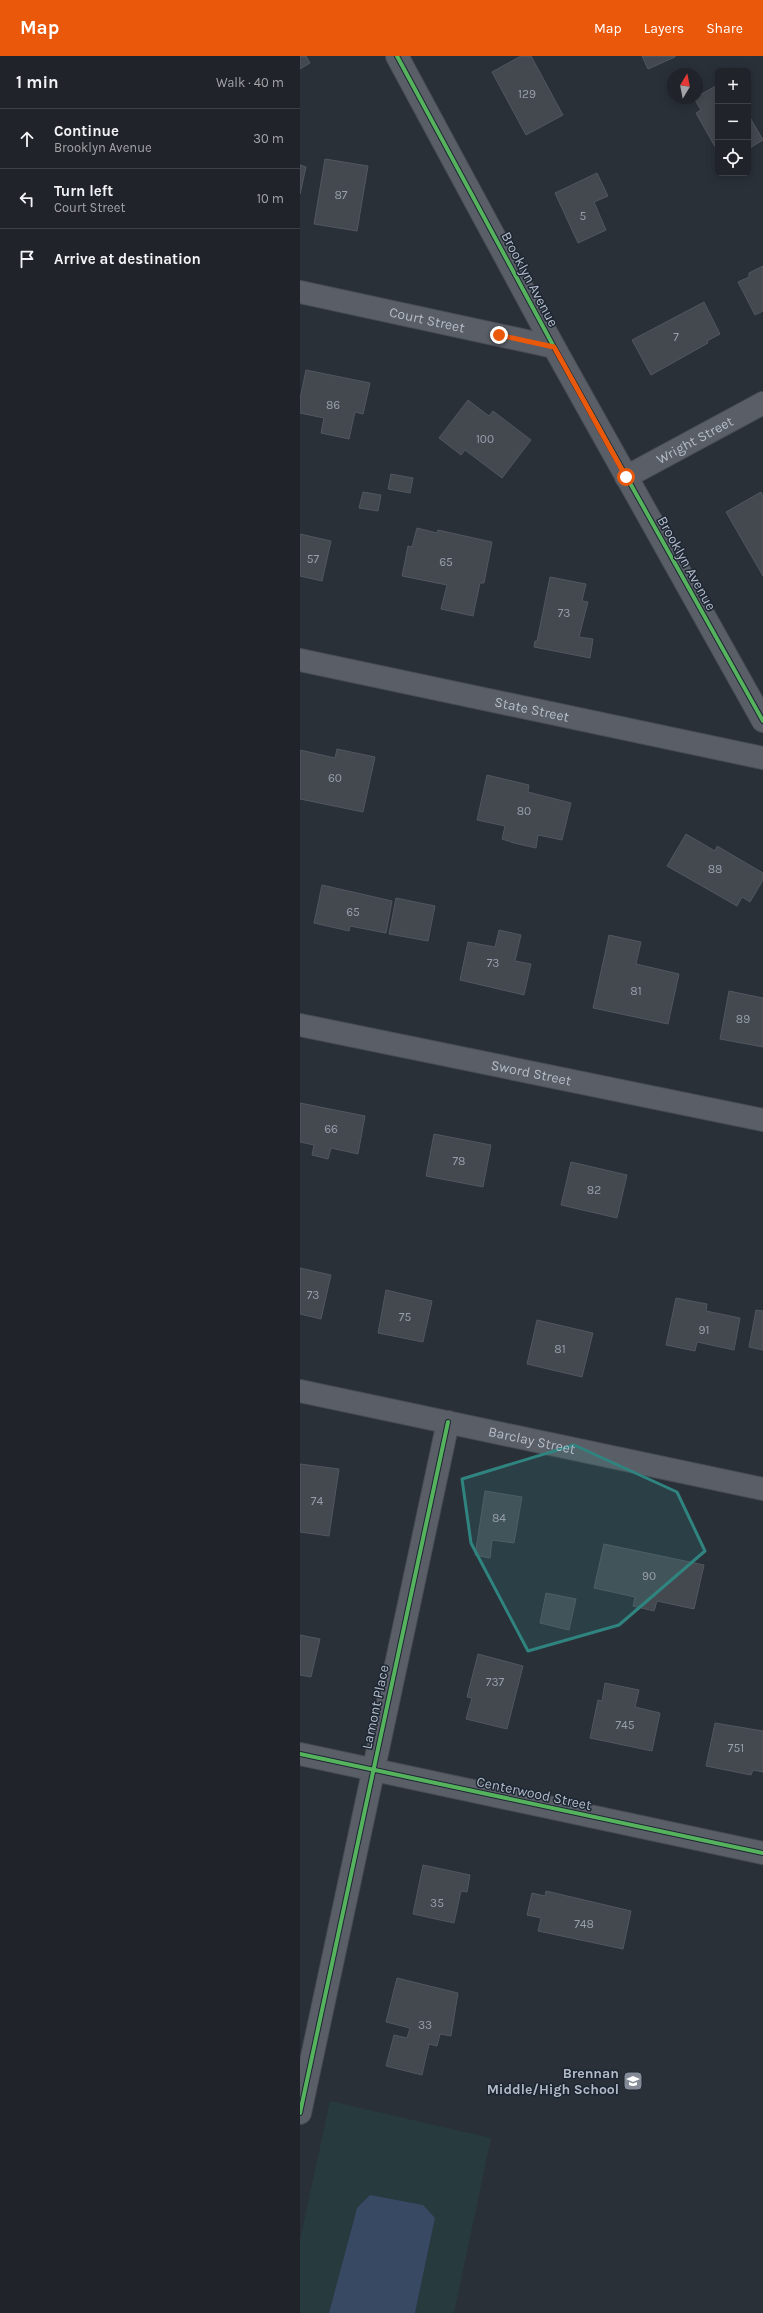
<!DOCTYPE html>
<meta charset="utf-8">
<style>
:root{--surface:#20242a;--page:#282c32;--text:#f1f3f6;--muted:#a2a4a8;--line:#3d4147;--accent:#ea580c}
body{margin:0;font-family:Karla,sans-serif;background:var(--page);color:var(--text)}
.controls{position:absolute;right:12px;top:12px;display:grid;overflow:hidden;border-radius:6px;box-shadow:0 2px 10px #0003}
.controls button{width:36px;height:36px;display:grid;place-items:center;padding:0;border:0;border-bottom:1px solid var(--line);background:var(--surface);color:var(--text);font:20px sans-serif}
.compass{position:absolute;left:367px;top:12px;width:36px;height:36px;border-radius:50%;background:var(--surface);box-shadow:0 2px 10px #0003;rotate:10deg}
.stop{position:absolute;width:12px;height:12px;margin:-9px;border:3px solid #ea580c;border-radius:50%;background:#fff}
.stop.end{background:#ea580c;border-color:#fff;box-shadow:0 1px 4px #0008}
.list{margin:0;padding:0;list-style:none}
h2{display:flex;justify-content:space-between;align-items:center;height:52px;margin:0;padding:0 16px;font-size:17px}
h2 small{font-size:13px;font-weight:400;color:var(--muted)}
.list li{display:grid;grid-template-columns:26px 1fr auto;gap:12px;align-items:center;box-sizing:border-box;height:60px;padding:0 16px;border-top:1px solid var(--line)}
.list b{display:block;font-size:15px;white-space:nowrap}
.list p{margin:0;font-size:13px;white-space:nowrap;color:var(--muted)}
.list em{font-size:13px;font-style:normal;color:var(--muted)}
.icon{flex:none;width:22px;height:22px;fill:none;stroke:currentColor;stroke-width:2;stroke-linecap:round;stroke-linejoin:round}
.map{position:relative;flex:none;width:463px;height:2257px;overflow:hidden}
header{display:flex;align-items:center;gap:24px;box-sizing:border-box;height:56px;padding:0 20px;background:var(--accent);color:#fff}
header strong{font-size:19px}
nav{display:flex;gap:22px;margin-inline-start:auto;font-size:14px}
main{display:flex}
aside{flex:1;background:var(--surface)}
.map>svg:first-child{display:block}
.green{fill:#273a3e}
.water{fill:#384963}
.building{fill:#444950;stroke:#52575f}
.lines{fill:none;stroke-linecap:round;stroke-linejoin:round}
.minor-casing{stroke:#484c53;stroke-width:24}
.minor{stroke:#5a5e66;stroke-width:22}
.cycleway-casing{stroke:#1d2633;stroke-width:6}
.cycleway{stroke:#56b35d;stroke-width:4}
.route{stroke:#ea580c;stroke-width:5}
.marked{fill:#308480;fill-opacity:0.2;stroke:#308480;stroke-width:3;stroke-linejoin:round}
.labels{text-anchor:middle;stroke-width:3;stroke-linejoin:round;paint-order:stroke}
.number-label{font-size:12px;fill:#989fab}
.street-label{font-size:14px;fill:#b4bcc9;stroke:#1d2633}
.poi-label{font-size:14px;font-weight:bold;fill:#b4bcc9;stroke:#1d2633;text-anchor:end}
</style>
<header>
<strong>Map</strong>
<nav><a>Map</a><a>Layers</a><a>Share</a></nav>
</header>
<main>
<aside>
<h2>1 min<small>Walk · 40 m</small></h2>
<ul class="list">
<li><svg class="icon" aria-label="ahead" viewBox="0 0 24 24"><path d="M12 20V5M6 11l6-6 6 6"/></svg><div><b>Continue</b><p>Brooklyn Avenue</p></div><em>30 m</em></li>
<li><svg class="icon" aria-label="left" viewBox="0 0 24 24"><path d="M17 20v-9H6M10 6l-5 5 5 5"/></svg><div><b>Turn left</b><p>Court Street</p></div><em>10 m</em></li>
<li><svg class="icon" aria-label="arrive" viewBox="0 0 24 24"><path d="M6 21V4h12l-3 4 3 4H6"/></svg><div><b>Arrive at destination</b></div></li>
</ul>
</aside>
<div class="map">
<svg width="463" height="2257" viewBox="0 0 463 2257">
<rect width="100%" height="100%" fill="#2a3038"/>
<path class="green" d="M30 2045 191 2082 154 2257H115L135 2162 57 2152 29 2257H0V2184Z"/>
<path class="water" d="M70 2139 123 2149 135 2162 115 2257H29L57 2152Z"/>
<path class="building" d="M0 0H6L10 7 0 13Z
M221 0H231L263 59 226 79 192 16Z
M342 0H375V1L348 13Z
M418 29V96L396 57 401 54 394 42Z
M448 58 463 84 448 93Z
M25 103 68 110 57 175 14 168Z
M0 109 6 111 0 138Z
M297 117 308 140 294 146 306 174 278 187 255 137Z
M463 210V255L455 259 438 226 449 221V217Z
M404 246 420 278 407 285 408 287 351 319 332 284Z
M6 314 70 327 63 358 55 356 49 383 21 377 24 362 0 357V343Z
M168 344 189 360 193 355 231 384 202 422 165 394 161 399 139 382Z
M91 418 113 422 110 437 88 433Z
M63 436 81 439 78 455 59 452Z
M461 436 463 440V520L426 456Z
M117 472 137 477 138 474 192 486 184 527H180L173 560 141 553 147 529 102 520 108 490 112 491Z
M0 478 31 485 22 525 0 520Z
M250 521 286 528 282 545 288 546 279 581 293 583 290 602 234 591 235 585H237Z
M37 693 75 701 63 756 0 743V694L35 702Z
M187 719 229 729 228 736 271 747 262 784 238 779 236 792 214 787 202 783 205 770 177 764Z
M386 778 415 795 417 790 463 817V824L450 846 442 841 437 850 367 810Z
M22 829 92 845 86 877 50 870 49 875 14 867Z
M96 842 135 850 128 885 89 878Z
M199 874 221 879 215 905 231 908 224 939 160 924 168 886 195 891Z
M309 879 341 886 336 908 379 918 368 968 293 952Z
M429 935 463 942V991L420 983Z
M0 1047 65 1060 58 1098 31 1092 28 1103 12 1099 14 1089 0 1086Z
M134 1078 191 1089 183 1131 126 1120Z
M271 1106 327 1119 317 1162 261 1149Z
M0 1212 31 1219 21 1263 0 1258Z
M86 1234 132 1245 123 1286 78 1277Z
M376 1242 407 1248 406 1255 440 1262 434 1294 397 1286 395 1295 366 1289Z
M456 1254 463 1255V1294L449 1291Z
M237 1264 293 1277 282 1321 227 1308Z
M0 1408 39 1413 29 1480 0 1476Z
M185 1435 222 1441 214 1487 192 1484 190 1502 175 1499Z
M304 1488 404 1509 394 1553 357 1545 354 1555 333 1550 335 1541 294 1532Z
M246 1537 276 1543 269 1574 240 1567Z
M0 1579 20 1583 11 1621 0 1619Z
M178 1598 223 1610 207 1673 166 1663 172 1642 167 1641Z
M305 1627 339 1634 335 1651 360 1657 352 1695 290 1682 298 1644 302 1645Z
M415 1667 463 1675V1716L453 1714 451 1719 406 1710Z
M123 1809 170 1819 167 1836 161 1835 154 1867 113 1858Z
M246 1835 331 1855 323 1893 238 1875 241 1862 227 1859 232 1837 245 1840Z
M97 1922 158 1937 151 1980 140 1978 137 1990 129 1988 122 2019 86 2010 94 1979 107 1982 110 1972 86 1966Z"/>
<g class="lines">
<defs>
<g id="minor">
<path d="M97 0 254 291 463 665"/>
<path id="s1" d="M0 236 254 291"/>
<path id="s2" d="M326 421 463 347"/>
<path id="s3" d="M0 604 463 702"/>
<path id="s4" d="M0 969 463 1064"/>
<path id="s5" d="M0 1335 463 1433"/>
<path d="M0 1698 463 1797"/>
<path d="M0 2057 148 1366"/>
</g>
</defs>
<use href="#minor" class="minor-casing"/>
<use href="#minor" class="minor"/>
<defs>
<path id="cycleway" d="M97 0 254 291 463 665
M0 1698 463 1797
M0 2057 148 1366"/>
</defs>
<use href="#cycleway" class="cycleway-casing"/>
<use href="#cycleway" class="cycleway"/>
</g>
<g class="lines">
<path class="route" d="M199 279 254 291 326 421"/>
</g>
<path class="marked" d="M274 1389 377 1436 405 1495 319 1569 228 1595 171 1487 162 1423Z"/>
<defs>
<symbol id="school-square" viewBox="-11 -11 22 22"><rect x="-9" y="-9" width="18" height="18" rx="4" fill="#848b96" stroke="#1d2633"/><path d="M0-5L7-2L0 1L-7-2ZM-4 1L0 2.5L4 1V4Q0 6-4 4Z" fill="#fff"/></symbol>
</defs>
<g fill-rule="evenodd">
<use href="#school-square" x="322" y="2014" width="22" height="22"/>
</g>
<g class="labels">
<g class="number-label">
<text x="227" y="42">129</text>
<text x="41" y="143">87</text>
<text x="283" y="164">5</text>
<text x="376" y="285">7</text>
<text x="33" y="353">86</text>
<text x="185" y="387">100</text>
<text x="13" y="507">57</text>
<text x="146" y="510">65</text>
<text x="264" y="561">73</text>
<text x="35" y="726">60</text>
<text x="224" y="759">80</text>
<text x="415" y="817">88</text>
<text x="53" y="860">65</text>
<text x="193" y="911">73</text>
<text x="336" y="939">81</text>
<text x="443" y="967">89</text>
<text x="31" y="1077">66</text>
<text x="159" y="1109">78</text>
<text x="294" y="1138">82</text>
<text x="13" y="1243">73</text>
<text x="105" y="1265">75</text>
<text x="404" y="1278">91</text>
<text x="260" y="1297">81</text>
<text x="17" y="1449">74</text>
<text x="199" y="1466">84</text>
<text x="349" y="1524">90</text>
<text x="195" y="1630">737</text>
<text x="325" y="1673">745</text>
<text x="436" y="1696">751</text>
<text x="137" y="1851">35</text>
<text x="284" y="1872">748</text>
<text x="125" y="1973">33</text>
</g>
<g class="street-label">
<text transform="translate(230 223) rotate(62)" y="5">Brooklyn Avenue</text>
<text dy="5" stroke="none"><textPath href="#s1" startOffset="130">Court Street</textPath></text>
<text dy="5" stroke="none"><textPath href="#s2" startOffset="78">Wright Street</textPath></text>
<text transform="translate(387 507) rotate(61)" y="5">Brooklyn Avenue</text>
<text dy="5" stroke="none"><textPath href="#s3" startOffset="237">State Street</textPath></text>
<text dy="5" stroke="none"><textPath href="#s4" startOffset="236">Sword Street</textPath></text>
<text dy="5" stroke="none"><textPath href="#s5" startOffset="237">Barclay Street</textPath></text>
<text transform="translate(75 1651) rotate(-78)" y="5">Lamont Place</text>
<text transform="translate(234 1737) rotate(12)" y="5">Centerwood Street</text>
</g>
<g class="poi-label">
<text x="319" y="2022">Brennan<tspan x="319" dy="16">Middle/High School</tspan></text>
</g>
</g>
</svg>
<div class="controls">
<button>+</button>
<button>−</button>
<button><svg class="icon" aria-label="locate" viewBox="0 0 24 24"><circle cx="12" cy="12" r="6"/><path d="M12 2v4M12 18v4M2 12h4M18 12h4"/></svg></button>
</div>
<svg class="compass" viewBox="-18 -18 36 36"><path d="M0-13l5 13h-10z" fill="#e53935"/><path d="M0 13l5-13h-10z" fill="#a2a4a8"/></svg>
<div class="stop" style="left:326px;top:421px"></div>
<div class="stop end" style="left:199px;top:279px"></div>
</div>
</main>
